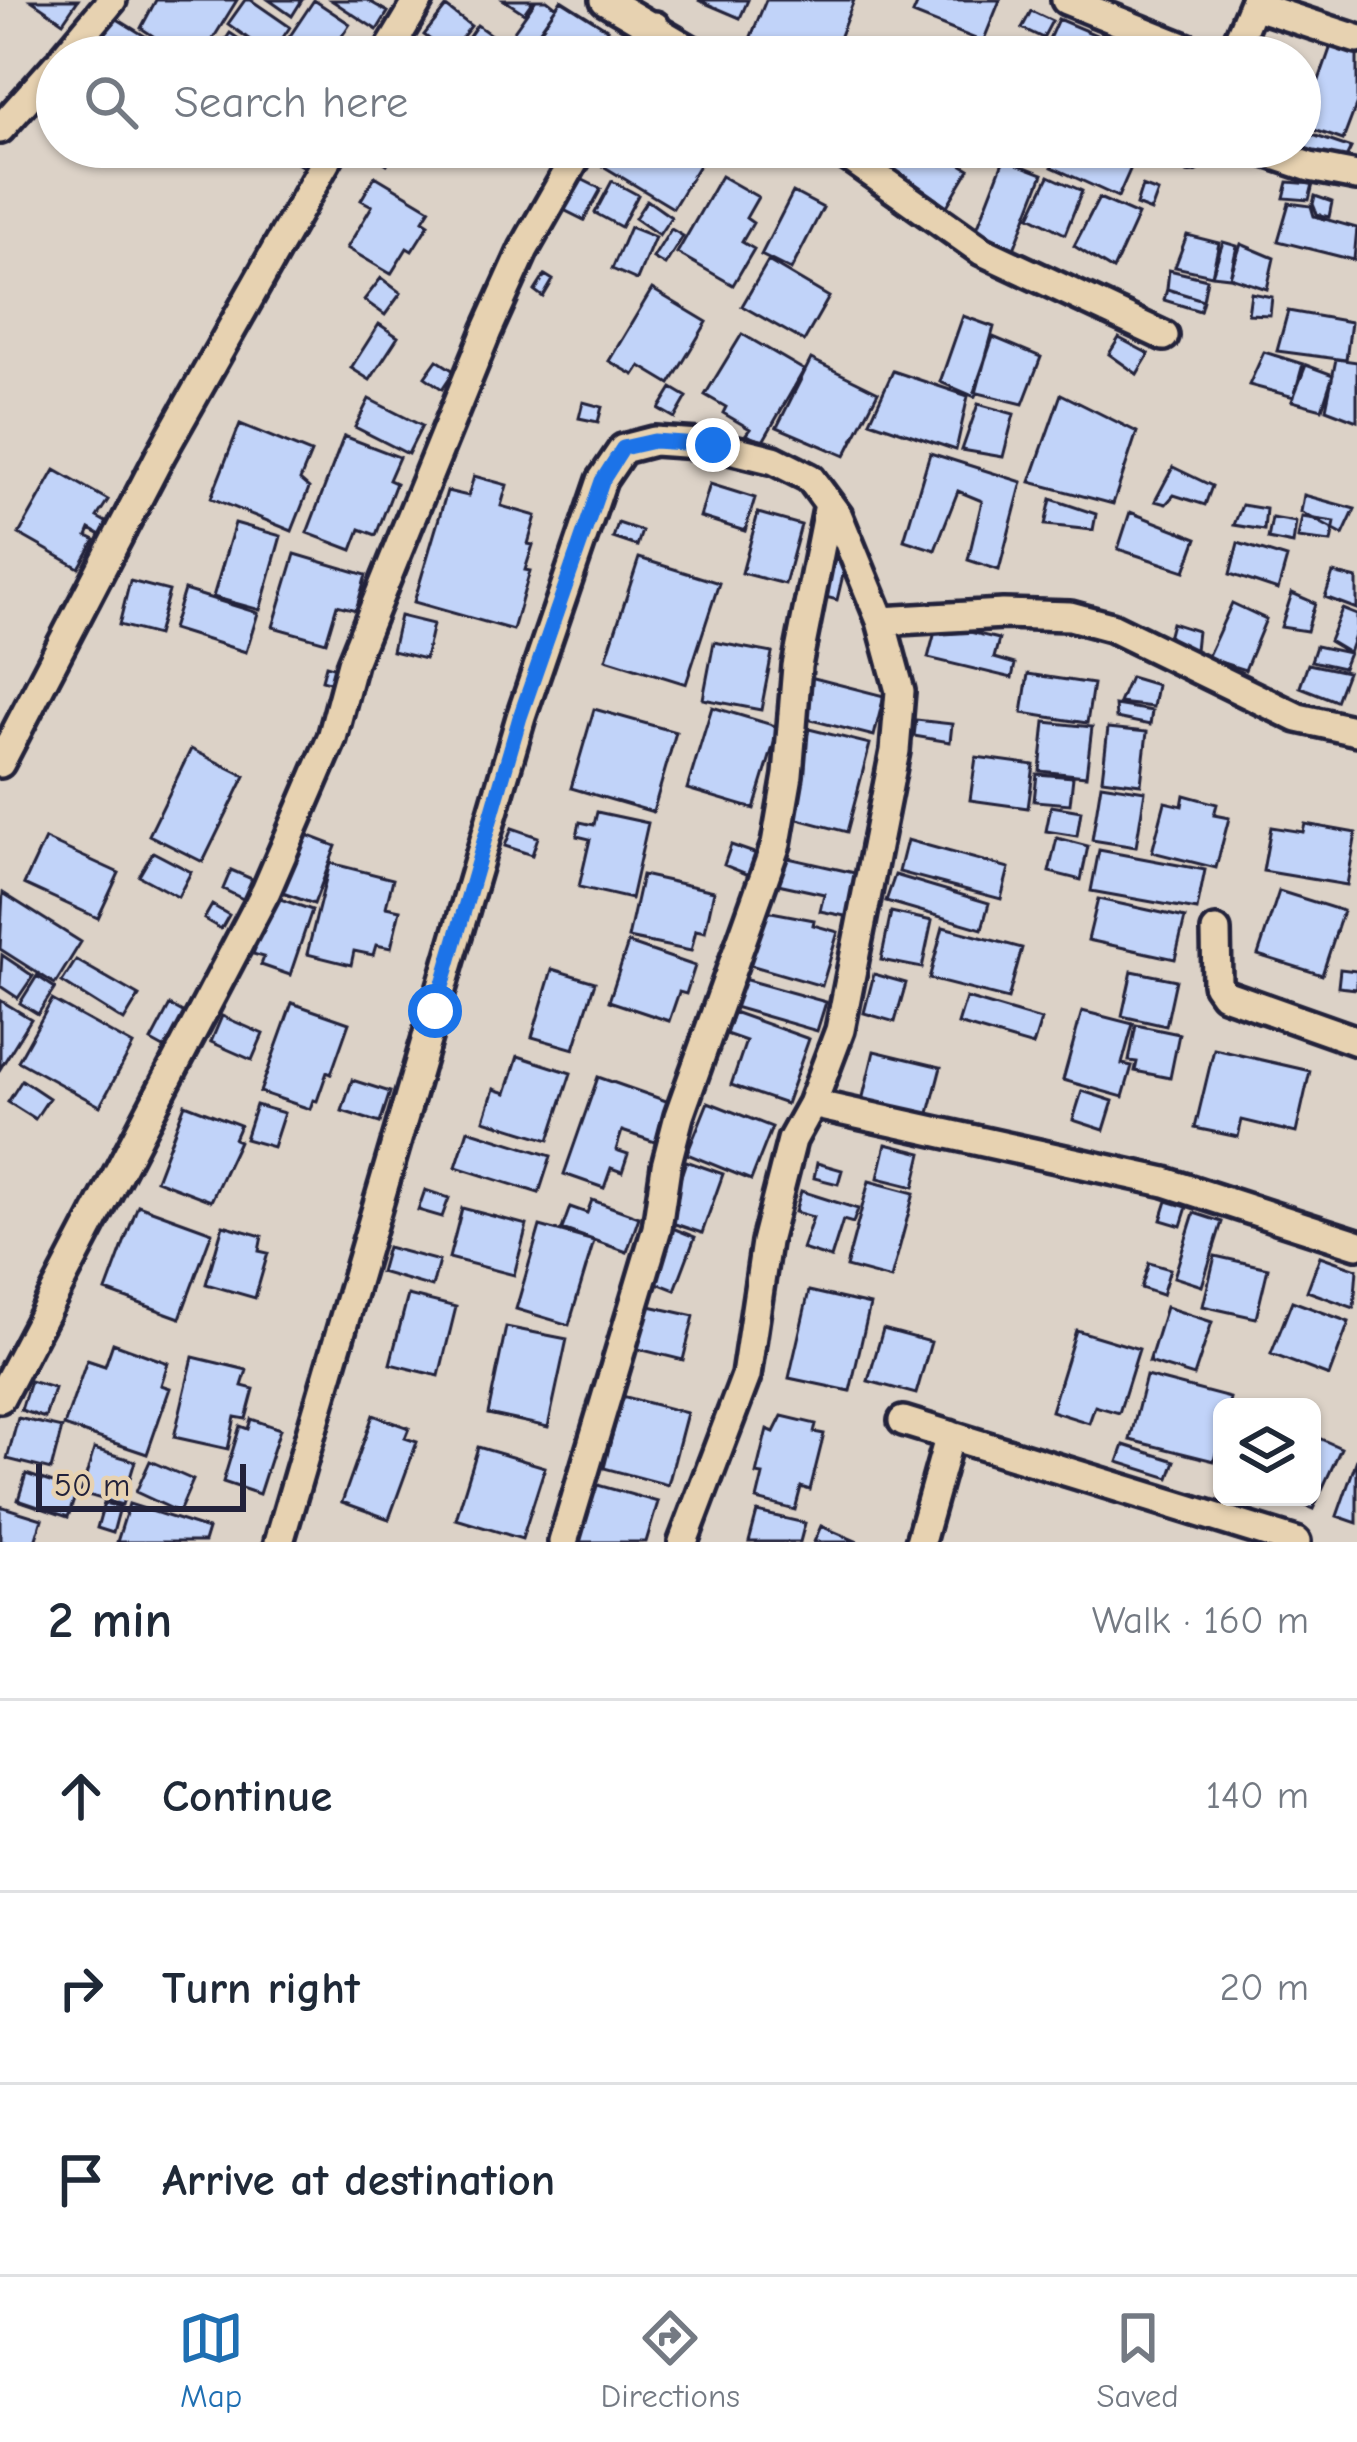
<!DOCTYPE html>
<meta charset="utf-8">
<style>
:root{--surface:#fff;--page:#f2f2f3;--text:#1f2937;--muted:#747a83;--line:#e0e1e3;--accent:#1f6fb2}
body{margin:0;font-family:"Comic Neue",sans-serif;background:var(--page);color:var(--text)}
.controls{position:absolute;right:36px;bottom:36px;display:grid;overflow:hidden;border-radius:18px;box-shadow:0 3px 9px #0004}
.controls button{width:108px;height:108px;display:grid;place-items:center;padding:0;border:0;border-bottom:3px solid var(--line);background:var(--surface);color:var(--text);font:60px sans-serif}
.scale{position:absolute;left:36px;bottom:30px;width:210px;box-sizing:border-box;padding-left:12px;border:6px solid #22223b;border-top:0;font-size:33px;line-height:42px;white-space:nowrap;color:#22223b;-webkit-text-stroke:9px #e7d2b1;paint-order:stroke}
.stop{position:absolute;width:36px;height:36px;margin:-27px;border:9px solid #1a73e8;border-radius:50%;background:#fff}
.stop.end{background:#1a73e8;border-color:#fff;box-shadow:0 3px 12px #0008}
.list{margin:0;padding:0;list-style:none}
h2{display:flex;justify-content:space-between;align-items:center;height:156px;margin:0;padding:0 48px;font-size:51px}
h2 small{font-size:39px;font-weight:400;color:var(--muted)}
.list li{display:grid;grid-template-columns:78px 1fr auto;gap:36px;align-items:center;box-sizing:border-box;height:192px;padding:0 48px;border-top:3px solid var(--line)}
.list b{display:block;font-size:45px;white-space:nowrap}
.list em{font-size:39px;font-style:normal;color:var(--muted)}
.icon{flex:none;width:66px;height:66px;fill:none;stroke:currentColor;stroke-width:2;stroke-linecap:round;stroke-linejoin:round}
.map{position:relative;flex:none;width:1357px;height:1542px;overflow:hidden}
.search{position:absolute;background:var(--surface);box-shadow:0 3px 9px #0004;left:36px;right:36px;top:36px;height:132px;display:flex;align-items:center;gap:30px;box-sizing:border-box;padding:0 42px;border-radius:66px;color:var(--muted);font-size:45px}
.sheet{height:732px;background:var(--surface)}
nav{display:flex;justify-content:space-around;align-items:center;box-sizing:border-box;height:168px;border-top:3px solid var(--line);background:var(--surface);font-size:33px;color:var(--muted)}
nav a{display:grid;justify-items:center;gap:6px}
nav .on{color:var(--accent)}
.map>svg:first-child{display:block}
.building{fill:#c1d3f9;stroke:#22223b;stroke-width:3}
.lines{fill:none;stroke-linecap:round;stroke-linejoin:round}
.minor-casing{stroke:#22223b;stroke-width:36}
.minor{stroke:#e7d2b1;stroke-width:27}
.route{stroke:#1a73e8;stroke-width:15}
</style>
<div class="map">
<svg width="1357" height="1542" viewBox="0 0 1357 1542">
<rect width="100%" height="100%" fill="#dcd2c7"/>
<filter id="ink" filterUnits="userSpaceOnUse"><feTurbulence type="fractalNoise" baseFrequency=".00833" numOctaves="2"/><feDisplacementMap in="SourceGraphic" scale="24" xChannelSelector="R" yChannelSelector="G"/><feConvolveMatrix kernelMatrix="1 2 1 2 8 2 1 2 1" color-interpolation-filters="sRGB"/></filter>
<g filter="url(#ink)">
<path class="building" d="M31 0H78L63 22Z
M156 0H237L203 55 194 49 189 57H172L149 43 153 36 141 28Z
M245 0H251L290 27 271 55 228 24Z
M269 0H302L292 16Z
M314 0 350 24 328 57H288L280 51Z
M331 0H367L388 12 377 30Z
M504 0H533L524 13Z
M536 0H547L556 7 521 57H514L502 48Z
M561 0 607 29 588 57H566L536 37Z
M698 0H748L740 18Z
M766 0H854L832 56 800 43 795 57 750 39Z
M919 0H1000L983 42 913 14Z
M446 7 471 26 449 54 424 35Z
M1031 11 1052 21 1043 38 1022 28Z
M114 17 148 38 137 57H129L100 39Z
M1058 19 1101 37 1092 57H1041Z
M477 25 491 35 486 42 508 57H455Z
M610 32 629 41 621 57H599Z
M230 33 266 57H214Z
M541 44 560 57H532Z
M1331 46 1357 55V103L1343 140 1303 126Z
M1126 47 1159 57H1122Z
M1259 47 1282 57H1283H1254Z
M1300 64 1311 69 1300 101Z
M1301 131 1351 148 1338 175 1294 156 1296 147H1300Z
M125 147H153L145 160Z
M278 147H306L317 154 308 170 276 150Z
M360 147H396L398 148 387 164Z
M601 147H710L673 208 593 160Z
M900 147H914L934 160 939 151 969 169 947 206 887 168Z
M1060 147H1140L1118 197 1052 167Z
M1004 159 1043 174 1014 249 975 234Z
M375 176 430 209 423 220 429 224 412 251 407 248 391 274 347 248 372 206 361 200Z
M721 176 758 197 746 218 753 223 742 242 754 249 733 285 677 253Z
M1049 176 1082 191 1065 234 1030 216Z
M577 177 601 189 584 220 560 208Z
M612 181 638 195 621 227 595 213Z
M1288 182 1313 184 1309 200 1284 198Z
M1142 186 1158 192 1151 211 1136 205Z
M793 192 823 208 791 270 761 255Z
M1315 196 1332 202 1329 217 1317 214 1313 204Z
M1099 198 1138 215 1113 270 1074 246Z
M647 200 671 217 659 235 635 218Z
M1289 203 1311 206 1314 216 1357 228 1354 260 1278 241Z
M630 227 655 237 637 280 612 269Z
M671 229 683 236 665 265 653 258Z
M1187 235 1219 243 1212 275 1175 267Z
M1223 242 1237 246 1230 277 1212 275Z
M1241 244 1274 258 1267 289 1230 277Z
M768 261 829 297 804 341 742 306Z
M1169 270 1207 279 1203 300 1167 289Z
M545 275 553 280 543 297 535 291Z
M381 278 401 293 385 315 364 300Z
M652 289 707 322 670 384 640 366 634 375 609 361Z
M1167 289 1203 300 1200 311 1164 300Z
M1251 293 1272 297 1270 315 1248 314Z
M1288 311 1351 322 1346 360 1277 351Z
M963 316 994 327 975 397 940 382Z
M379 324 398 337 370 380 351 368Z
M742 334 804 370 762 443 746 434 750 429 723 413 726 407 705 395Z
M993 337 1041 357 1023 404 974 392Z
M1119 338 1149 354 1137 374 1109 354Z
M1264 352 1303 364 1294 397 1249 385Z
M811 359 878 392 845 456 777 427Z
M1336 359 1357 362V421L1326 409Z
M437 360 454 371 442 389 425 377Z
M1306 365 1333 375 1322 409 1292 401Z
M893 371 968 396 956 450 870 421Z
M672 388 687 397 675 418 659 409Z
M1061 394 1137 432 1113 504 1030 482Z
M369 399 422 426 408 454 355 427Z
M583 402 602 407 598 422 579 418Z
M978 404 1014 414 1003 457 962 450Z
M240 424 311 453 300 480 309 488 292 531 211 498Z
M344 436 399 457 389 480 396 483 376 535 360 529 352 550 307 533Z
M930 453 1022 482 999 570 968 560 982 501 958 491 935 550 904 540Z
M1173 467 1212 486 1205 505 1174 495 1166 504 1155 501Z
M55 470 108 500 97 517 111 525 104 537 90 529 87 536 95 540 79 568 19 534Z
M474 476 507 485 501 506 536 516 528 544 533 545 525 570 530 571 513 630 414 602 447 491 468 496Z
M710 484 755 498 745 531 700 517Z
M1304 495 1355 509 1343 535 1301 512Z
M1051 499 1096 514 1093 530 1045 525Z
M1242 505 1266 509 1264 530 1234 525Z
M1130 512 1197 538 1185 571 1118 549Z
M758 513 801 525 785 584 742 573Z
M1302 517 1335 522 1331 542 1298 538Z
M1272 518 1296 522 1293 544 1268 539Z
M235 523 281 536 260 610 213 597Z
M618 523 642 531 637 546 613 538Z
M1238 543 1287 558 1278 590 1230 574Z
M295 554 366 575 356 610 337 605 326 642 273 627Z
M828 557 846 562 837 600 818 595Z
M639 558 719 583 686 684 606 659Z
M1333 573 1357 579V609L1325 597Z
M130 581 169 591 157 635 119 625Z
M184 590 258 613 246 652 172 629Z
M1292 593 1315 603 1307 631 1281 627Z
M1232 603 1266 619 1245 670 1207 658Z
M1342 609 1357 615V630L1349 653 1329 641Z
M400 616 433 624 425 659 392 651Z
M1172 623 1197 631 1194 659 1164 654Z
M937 624 999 639 994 658 1015 664 1012 678 928 658Z
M714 642 772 653 761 710 703 699Z
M1316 646 1349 653 1343 668 1311 661Z
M1308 664 1347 672 1336 701 1300 687Z
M326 665 343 670 339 685 322 680Z
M1028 674 1093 684 1087 723 1022 713Z
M810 677 884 696 874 736 799 717Z
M1130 677 1157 685 1153 707 1119 703Z
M1115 705 1152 711 1150 725 1116 718Z
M712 707 779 727 754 809 687 789Z
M594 709 676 732 653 812 571 788Z
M916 720 952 724 950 742 914 736Z
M1045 722 1092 727 1086 776 1040 771Z
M1108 728 1147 732 1141 784 1102 779Z
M809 729 870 744 847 832 786 816Z
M191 749 245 776 203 862 149 835Z
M976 757 1034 765 1028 808 970 800Z
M1037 774 1073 777 1070 804 1034 801Z
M1101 784 1145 791 1136 847 1092 840Z
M1184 795 1217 804 1214 815 1229 818 1216 868 1152 852 1165 802 1182 806Z
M1051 806 1081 811 1077 836 1046 831Z
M597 812 648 823 631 899 579 887 590 839 577 836 580 822 594 825Z
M1305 824 1356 833 1347 885 1263 871 1271 827 1303 832Z
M512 828 538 837 532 855 505 846Z
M299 832 336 846 314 904 277 891Z
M1057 838 1088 846 1081 880 1049 872Z
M45 839 119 873 98 918 24 884Z
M907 840 1009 868 1001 899 899 872Z
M731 845 757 854 749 875 724 865Z
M1099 850 1205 870 1197 910 1091 891Z
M153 852 191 872 178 897 139 876Z
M784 857 859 874 850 917 820 911 824 894 778 884Z
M330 863 393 879 386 907 400 910 391 948 376 945 373 955 354 951 351 965 307 954Z
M231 870 252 879 243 899 223 889Z
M642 875 714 891 705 932 696 930 691 951 628 938Z
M895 875 989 903 982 929 886 901Z
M1279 891 1343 911 1322 975 1258 955Z
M3 893 81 942 55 984 0 949Z
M266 894 312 910 290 975 261 965 264 957 253 954 255 949 249 947Z
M1098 899 1185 918 1175 959 1088 940Z
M212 905 229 915 221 929 204 919Z
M766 911 814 920 813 925 838 932 822 986 750 965Z
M891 912 932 921 922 968 881 960Z
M943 927 1022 948 1008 999 929 979Z
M628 943 695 966 686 994 679 992 669 1021 609 1001Z
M2 955 33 976 18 998 0 986Z
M76 960 139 996 124 1021 62 982Z
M552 969 595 982 574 1049 532 1037Z
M1340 969 1357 971V989L1338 987Z
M1132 971 1176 980 1166 1026 1122 1016Z
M874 974 906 983 895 1022 864 1013Z
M37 976 55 988 38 1014 20 1003Z
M743 979 826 1002 817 1031 734 1007Z
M966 998 1041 1020 1033 1046 958 1024Z
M0 1000 31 1019 0 1069Z
M52 1000 133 1045 100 1106 18 1061Z
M292 1003 349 1023 331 1074 327 1072 317 1101 313 1100 310 1109 260 1092Z
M170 1005 190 1016 171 1052 151 1041Z
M1082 1011 1133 1024 1122 1064 1132 1066 1123 1097 1063 1080Z
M733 1012 809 1039 786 1104 731 1085 746 1041 726 1034Z
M222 1016 263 1034 252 1060 211 1042Z
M1136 1025 1179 1034 1170 1078 1135 1071 1137 1062 1129 1061Z
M1214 1049 1310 1071 1296 1133 1242 1120 1238 1137 1195 1128Z
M874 1051 941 1067 928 1117 862 1101Z
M518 1056 571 1073 549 1140 484 1120 494 1089 506 1093Z
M598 1077 672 1103 658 1143 622 1131 616 1150 628 1154 622 1172 611 1168 604 1188 564 1174Z
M22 1080 49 1098 35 1119 8 1102Z
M352 1080 390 1092 380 1123 342 1111Z
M1082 1091 1113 1101 1104 1130 1073 1120Z
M708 1102 772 1127 751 1180 687 1154Z
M185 1104 240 1125 234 1139 239 1141 211 1201 156 1180Z
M256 1105 284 1113 273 1147 245 1139Z
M468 1130 551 1156 539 1193 456 1167Z
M886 1144 922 1153 914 1187 878 1178Z
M686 1161 723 1174 702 1233 666 1221Z
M817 1163 842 1170 838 1184 814 1178Z
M869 1181 914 1193 891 1279 846 1267Z
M425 1190 449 1198 442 1217 418 1210Z
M801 1191 858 1209 853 1223 843 1220 831 1258 802 1249 813 1217 795 1212Z
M592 1200 639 1217 627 1252 562 1229 570 1207 587 1213Z
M1167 1201 1187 1207 1181 1226 1161 1220Z
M138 1205 212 1232 180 1318 106 1291Z
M462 1208 527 1225 514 1275 449 1258Z
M1194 1213 1222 1222 1202 1286 1174 1277Z
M223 1225 262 1236 259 1251 268 1253 255 1298 206 1284Z
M665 1225 695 1237 675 1290 644 1278Z
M540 1226 594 1241 569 1325 516 1309Z
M387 1247 439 1261 432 1287 380 1272Z
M1215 1256 1268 1268 1256 1318 1203 1306Z
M1320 1256 1357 1269 1354 1308 1307 1291Z
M1149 1263 1170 1269 1162 1295 1141 1288Z
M809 1291 870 1305 850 1391 789 1378Z
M408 1295 456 1307 439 1376 390 1364Z
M1292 1301 1349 1322 1329 1376 1271 1354Z
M636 1303 694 1316 683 1360 626 1346Z
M1166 1307 1212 1322 1194 1376 1149 1362Z
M506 1327 567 1339 548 1427 488 1414Z
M883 1329 931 1342 916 1394 868 1381Z
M1076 1330 1139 1349 1119 1413 1095 1406 1089 1423 1051 1411Z
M113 1343 168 1363 161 1385 170 1388 147 1454 64 1426 87 1360 105 1366Z
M193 1357 247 1370 242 1386 254 1389 246 1419 235 1417 228 1449 174 1437Z
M1146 1376 1230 1398 1228 1407H1222V1429L1214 1461 1130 1440Z
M30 1381 54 1388 45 1418 21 1410Z
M622 1396 687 1413 668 1485 604 1468Z
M373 1415 409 1428 405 1438 417 1442 389 1519 342 1502Z
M782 1416 816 1424 814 1432 824 1434 810 1490 801 1487 795 1510 757 1500 763 1475 756 1474 767 1429 774 1432Z
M18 1418 62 1428 51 1470 7 1459Z
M251 1419 280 1429 259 1494 223 1482 240 1426 248 1429Z
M1312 1435 1341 1448 1313 1509 1286 1497H1312Z
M1124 1445 1175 1461 1169 1478 1118 1462Z
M478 1447 545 1467 522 1539 456 1519Z
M94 1449 135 1461 122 1505 81 1493Z
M1357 1459V1523L1337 1516Z
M150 1461 193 1480 179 1512 136 1492Z
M26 1474 77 1491 68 1517 18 1500Z
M594 1484 658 1502 646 1542H578Z
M104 1503 120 1507 113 1533 97 1528Z
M129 1504 208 1529 204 1542H117Z
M0 1506 42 1519 35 1542H0Z
M757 1512 805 1523 800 1542H749Z
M821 1526 858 1542H814Z"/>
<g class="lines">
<defs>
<path id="minor" d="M605 0 702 57
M1066 0 1208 57
M1253 5 1357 39
M64 57 112 0
M385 57 419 0
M635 57 655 26
M1231 57 1255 0
M0 129 57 65
M835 147 982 251 1164 336
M1251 147 1310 167 1357 176
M1190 156 1194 147
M881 621 1003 614 1070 616 1111 627 1298 718 1357 731
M0 763 161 454 334 147
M1216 931 1217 984 1224 994 1357 1041
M812 1104 1165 1182 1357 1244
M0 1398 266 891 332 738 352 663 487 331 524 249 582 147
M903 1421 1296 1542
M279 1542 521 717 602 480 623 449 654 441 713 445 774 460 810 478 838 516 881 621 900 691 895 751 840 1030 812 1104 792 1140 766 1242 746 1376 683 1542
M563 1542 657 1228 666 1166 679 1116 776 844 788 775 797 666 829 504
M920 1542 950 1435"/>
</defs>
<use href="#minor" class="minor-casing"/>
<use href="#minor" class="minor"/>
</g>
</g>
<g class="lines" filter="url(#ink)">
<path class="route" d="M435 1011 520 717 602 481 623 448 654 441 713 445"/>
</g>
</svg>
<div class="controls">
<button><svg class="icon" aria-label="layers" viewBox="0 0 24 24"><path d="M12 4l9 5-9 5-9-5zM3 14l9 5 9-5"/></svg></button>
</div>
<div class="scale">50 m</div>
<div class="stop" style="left:435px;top:1011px"></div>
<div class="stop end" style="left:713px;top:445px"></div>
<div class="search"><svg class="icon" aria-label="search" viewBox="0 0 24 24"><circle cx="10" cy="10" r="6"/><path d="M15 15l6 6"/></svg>Search here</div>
</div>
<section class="sheet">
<h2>2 min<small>Walk · 160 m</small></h2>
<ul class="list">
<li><svg class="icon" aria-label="ahead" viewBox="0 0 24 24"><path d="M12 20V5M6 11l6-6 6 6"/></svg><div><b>Continue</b></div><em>140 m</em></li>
<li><svg class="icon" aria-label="right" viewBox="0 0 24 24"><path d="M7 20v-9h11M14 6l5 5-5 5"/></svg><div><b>Turn right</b></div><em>20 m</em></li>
<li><svg class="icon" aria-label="arrive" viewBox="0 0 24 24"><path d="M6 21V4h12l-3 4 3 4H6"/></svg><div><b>Arrive at destination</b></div></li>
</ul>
</section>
<nav>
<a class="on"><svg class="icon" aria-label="map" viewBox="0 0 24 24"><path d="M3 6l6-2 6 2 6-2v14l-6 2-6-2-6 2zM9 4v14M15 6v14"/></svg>Map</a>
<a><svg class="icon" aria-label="directions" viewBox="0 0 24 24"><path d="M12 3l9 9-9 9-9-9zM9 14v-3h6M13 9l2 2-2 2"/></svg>Directions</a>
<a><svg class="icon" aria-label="saved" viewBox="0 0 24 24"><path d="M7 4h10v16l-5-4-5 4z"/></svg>Saved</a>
</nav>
